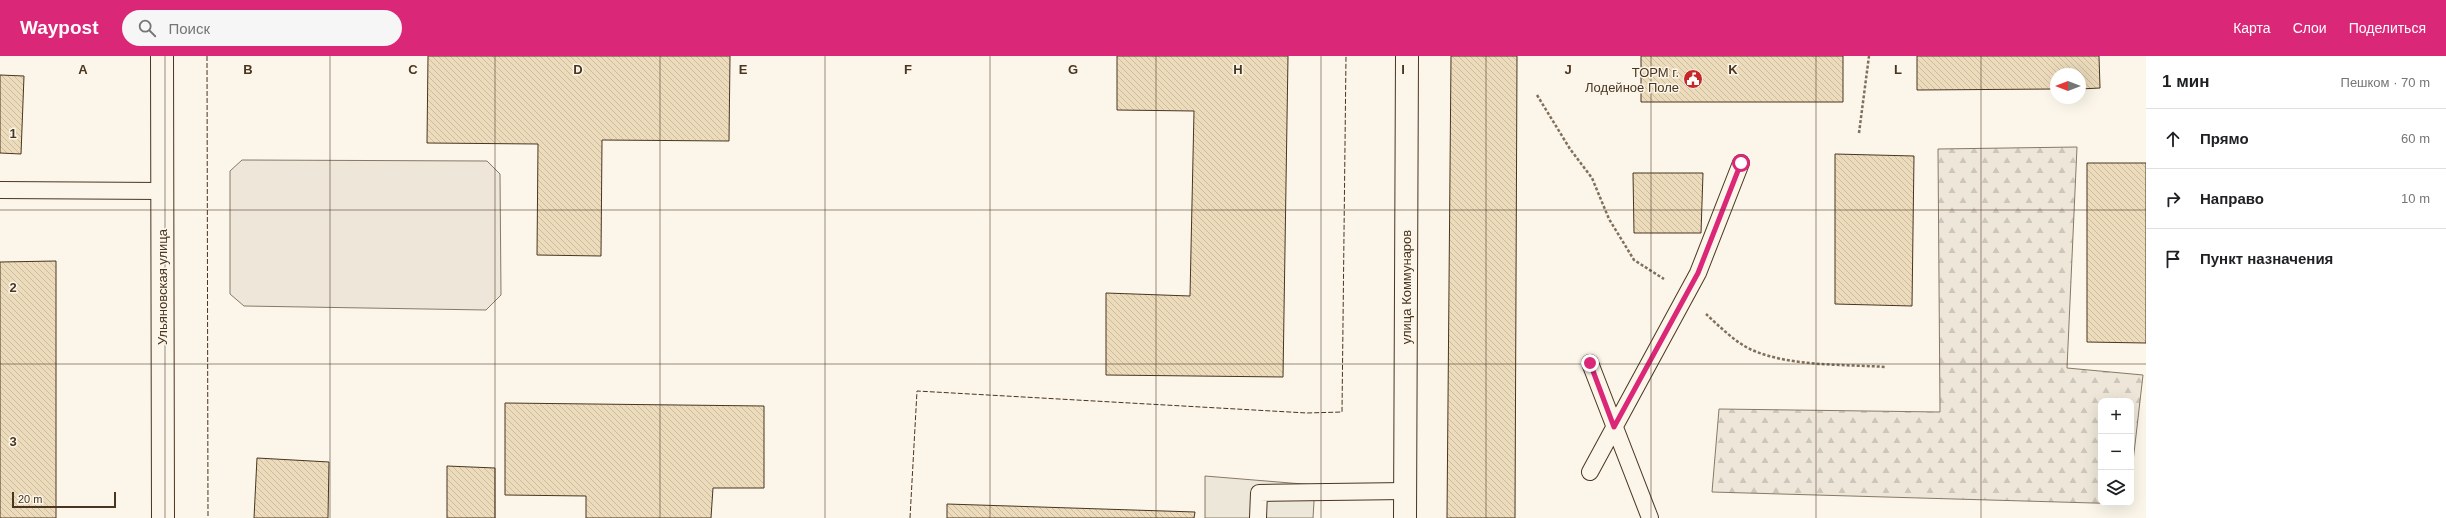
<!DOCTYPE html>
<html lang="ru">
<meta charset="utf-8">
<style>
:root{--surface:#fff;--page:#f6f6f6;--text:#202124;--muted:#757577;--line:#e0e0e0;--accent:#db2777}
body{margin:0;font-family:Helvetica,sans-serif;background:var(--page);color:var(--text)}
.controls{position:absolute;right:12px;bottom:12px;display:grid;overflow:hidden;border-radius:8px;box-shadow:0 4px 16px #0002}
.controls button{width:36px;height:36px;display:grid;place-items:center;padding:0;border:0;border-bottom:1px solid var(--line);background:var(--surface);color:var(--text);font:20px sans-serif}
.compass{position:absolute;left:2050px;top:12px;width:36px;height:36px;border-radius:50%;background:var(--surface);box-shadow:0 4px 16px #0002;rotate:270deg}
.scale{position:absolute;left:12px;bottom:10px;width:104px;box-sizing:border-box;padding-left:4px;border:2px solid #4a3520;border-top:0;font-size:11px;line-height:14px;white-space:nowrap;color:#4a3520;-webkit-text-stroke:3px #fbf6e9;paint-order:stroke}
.stop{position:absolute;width:12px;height:12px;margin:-9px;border:3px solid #db2777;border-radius:50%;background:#fff}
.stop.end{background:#db2777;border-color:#fff;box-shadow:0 1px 4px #0008}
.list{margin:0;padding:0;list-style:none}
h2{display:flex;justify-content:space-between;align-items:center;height:52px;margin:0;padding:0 16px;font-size:17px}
h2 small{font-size:13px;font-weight:400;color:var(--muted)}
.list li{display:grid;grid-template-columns:26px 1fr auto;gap:12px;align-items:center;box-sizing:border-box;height:60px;padding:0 16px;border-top:1px solid var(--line)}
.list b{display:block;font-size:15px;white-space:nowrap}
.list em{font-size:13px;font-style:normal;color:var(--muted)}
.icon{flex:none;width:22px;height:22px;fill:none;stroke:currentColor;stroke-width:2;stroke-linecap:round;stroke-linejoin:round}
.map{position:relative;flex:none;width:2146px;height:462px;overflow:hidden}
header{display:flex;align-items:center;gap:24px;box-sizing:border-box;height:56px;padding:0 20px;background:var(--accent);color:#fff}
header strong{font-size:19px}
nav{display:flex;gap:22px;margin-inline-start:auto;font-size:14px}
.search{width:280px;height:36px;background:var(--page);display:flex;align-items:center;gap:10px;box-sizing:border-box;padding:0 14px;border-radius:22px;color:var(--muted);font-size:15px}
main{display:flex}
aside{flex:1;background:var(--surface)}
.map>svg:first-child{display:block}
.forest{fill:url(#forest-firs);stroke:#887966}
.pitch{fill:#ede6d9;stroke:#887966}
.parking{fill:#ede7d9;stroke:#887966}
.building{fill:url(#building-back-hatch);stroke:#4a3520}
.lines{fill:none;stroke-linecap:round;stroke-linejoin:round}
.lane-casing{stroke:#4a3520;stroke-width:18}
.street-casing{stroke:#4a3520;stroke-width:24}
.path{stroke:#7f6f5c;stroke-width:2.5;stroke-dasharray:3 2;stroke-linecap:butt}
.lane{stroke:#fbf6e9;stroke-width:16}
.street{stroke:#fbf6e9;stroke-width:22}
.fence{stroke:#4a3520;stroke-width:1;stroke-dasharray:5 2;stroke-linecap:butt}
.route{stroke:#db2777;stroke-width:5}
.grid{fill:none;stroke:#4a3520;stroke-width:1;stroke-opacity:0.55}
.labels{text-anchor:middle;stroke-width:3;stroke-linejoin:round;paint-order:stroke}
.poi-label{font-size:13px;fill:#4a3520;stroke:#fbf6e9;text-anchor:end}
.street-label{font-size:13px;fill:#4a3520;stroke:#fbf6e9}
.grid-label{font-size:13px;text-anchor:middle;font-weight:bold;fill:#4a3520;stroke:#fbf6e9;stroke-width:3;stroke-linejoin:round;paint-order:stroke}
</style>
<header>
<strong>Waypost</strong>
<div class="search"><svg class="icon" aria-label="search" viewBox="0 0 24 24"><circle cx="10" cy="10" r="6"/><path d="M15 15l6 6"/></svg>Поиск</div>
<nav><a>Карта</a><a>Слои</a><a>Поделиться</a></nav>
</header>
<main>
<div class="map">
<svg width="2146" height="462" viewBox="0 0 2146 462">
<defs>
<pattern id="forest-firs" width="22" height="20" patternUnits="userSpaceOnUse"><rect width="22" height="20" fill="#ede6d9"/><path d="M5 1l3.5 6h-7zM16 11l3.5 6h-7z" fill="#cdc6ba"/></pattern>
<pattern id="building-back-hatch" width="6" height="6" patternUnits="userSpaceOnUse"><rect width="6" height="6" fill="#ecdcbc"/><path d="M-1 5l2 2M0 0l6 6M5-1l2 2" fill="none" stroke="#ccbda1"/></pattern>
</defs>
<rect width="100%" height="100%" fill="#fbf6e9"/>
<path class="forest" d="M2077 91 2067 312 2143 319 2131 423V345H2101V447L2128 448 1712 436 1719 353 1940 356 1938 93Z"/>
<path class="pitch" d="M242 104 487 105 500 118 501 239 486 254 244 250 230 238V115Z"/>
<path class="parking" d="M1205 420 1315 429 1313 462H1205Z"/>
<path class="building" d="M428 0H730L729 85 602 84 601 200 537 199 538 88 427 87Z
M1117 0H1288L1283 321 1106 319V237L1190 240 1194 55 1117 54Z
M1451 0H1517L1515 462H1447Z
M1641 0H1843V46H1641Z
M1917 0H2099L2100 32 2080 33V18H2056V33L1917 34Z
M0 19 24 20 21 98 0 97Z
M1835 98 1914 100 1912 250 1835 248Z
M2087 107H2146V287L2087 286Z
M1633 117H1703L1701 177H1634Z
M56 205V462H0V206Z
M505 347 764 350V432H713L711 462H586V440L505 439Z
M257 402 329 406 328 462H254Z
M447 410 495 412V462H447Z
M947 448 1195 456 1194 462H947Z"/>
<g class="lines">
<defs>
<path id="lane" d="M0 134 162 135
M1590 307 1650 462
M1590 416 1698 217 1741 107
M1258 462 1259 437 1405 435"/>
<path id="street" d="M162 0 163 462
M1405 462 1407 0"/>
</defs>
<use href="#lane" class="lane-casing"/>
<use href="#street" class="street-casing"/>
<path class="path" d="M1537 39 1570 93 1592 122 1609 163 1634 204 1664 223
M1859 77 1869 0
M1706 258C1719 270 1736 287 1752 294 1792 311 1842 308 1886 311"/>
<use href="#lane" class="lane"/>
<use href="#street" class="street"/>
<path class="fence" d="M207 0 208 462
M910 462 917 335 1307 357 1342 356 1346 0"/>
</g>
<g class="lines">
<path class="route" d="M1590 307 1614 371 1698 217 1741 107"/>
</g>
<path class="grid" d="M165 0V462M330 0V462M495 0V462M660 0V462M825 0V462M990 0V462M1156 0V462M1321 0V462M1486 0V462M1651 0V462M1816 0V462M1981 0V462M0 154H2146M0 308H2146"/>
<defs>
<symbol id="civic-disc" viewBox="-11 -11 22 22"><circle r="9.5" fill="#c62828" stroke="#fbf6e9"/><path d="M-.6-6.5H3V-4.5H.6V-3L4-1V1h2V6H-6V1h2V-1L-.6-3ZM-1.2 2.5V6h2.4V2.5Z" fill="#fff"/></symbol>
</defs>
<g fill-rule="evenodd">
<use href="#civic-disc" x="1682" y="12" width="22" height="22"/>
</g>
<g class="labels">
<g class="poi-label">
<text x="1679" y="21">ТОРМ г.<tspan x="1679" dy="15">Лодейное Поле</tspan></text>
</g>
<g class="street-label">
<text transform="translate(162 231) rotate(-90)" y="5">Ульяновская улица</text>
<text transform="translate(1406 231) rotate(-90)" y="5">улица Коммунаров</text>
</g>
</g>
<g class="grid-label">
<text x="83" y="18">A</text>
<text x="248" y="18">B</text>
<text x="413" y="18">C</text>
<text x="578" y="18">D</text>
<text x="743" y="18">E</text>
<text x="908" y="18">F</text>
<text x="1073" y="18">G</text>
<text x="1238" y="18">H</text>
<text x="1403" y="18">I</text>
<text x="1568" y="18">J</text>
<text x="1733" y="18">K</text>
<text x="1898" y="18">L</text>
<text x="13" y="82">1</text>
<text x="13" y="236">2</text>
<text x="13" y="390">3</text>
</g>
</svg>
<div class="controls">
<button>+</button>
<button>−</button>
<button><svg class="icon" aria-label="layers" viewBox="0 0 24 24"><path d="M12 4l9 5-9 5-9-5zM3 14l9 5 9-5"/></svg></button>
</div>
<svg class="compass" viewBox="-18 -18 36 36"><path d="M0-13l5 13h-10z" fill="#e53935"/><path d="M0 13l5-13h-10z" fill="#757577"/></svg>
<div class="scale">20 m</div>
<div class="stop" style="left:1741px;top:107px"></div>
<div class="stop end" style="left:1590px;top:307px"></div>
</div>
<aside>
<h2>1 мин<small>Пешком · 70 m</small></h2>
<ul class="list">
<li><svg class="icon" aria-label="ahead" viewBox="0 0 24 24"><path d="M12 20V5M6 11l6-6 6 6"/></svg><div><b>Прямо</b></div><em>60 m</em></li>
<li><svg class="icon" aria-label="right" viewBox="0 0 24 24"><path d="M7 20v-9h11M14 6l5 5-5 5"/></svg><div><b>Направо</b></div><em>10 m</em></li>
<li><svg class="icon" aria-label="arrive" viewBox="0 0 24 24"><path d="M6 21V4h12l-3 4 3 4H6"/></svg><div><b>Пункт назначения</b></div></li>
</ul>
</aside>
</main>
